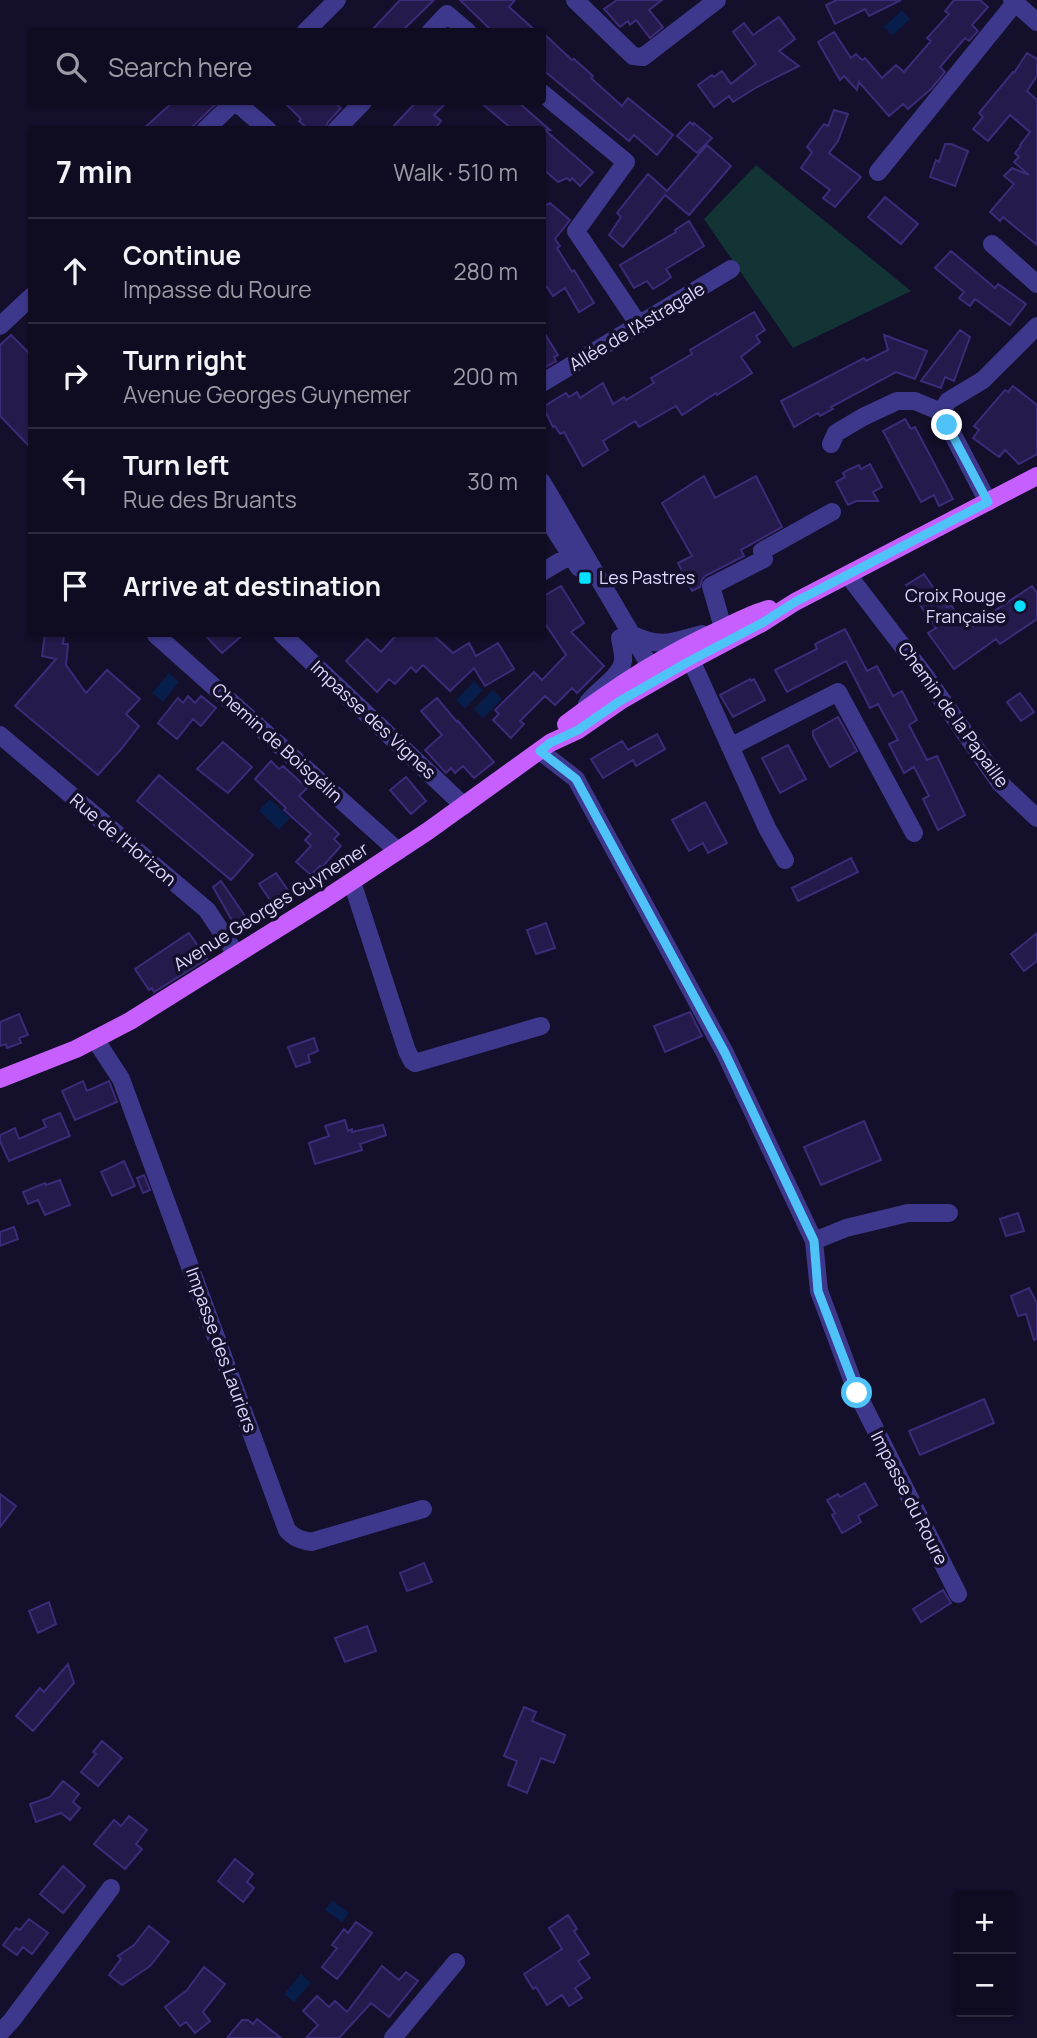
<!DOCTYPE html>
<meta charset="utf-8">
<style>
:root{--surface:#0f0b20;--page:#181429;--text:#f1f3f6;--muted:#9b9ba5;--line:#2f2b3e}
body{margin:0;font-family:Manrope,sans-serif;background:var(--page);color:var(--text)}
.controls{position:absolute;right:21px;bottom:21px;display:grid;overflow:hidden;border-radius:7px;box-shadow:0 2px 5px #0004}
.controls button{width:63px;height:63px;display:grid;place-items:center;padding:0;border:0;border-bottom:2px solid var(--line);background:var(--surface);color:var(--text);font:35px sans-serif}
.stop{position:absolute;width:21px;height:21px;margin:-16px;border:5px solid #4fc3f7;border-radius:50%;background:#fff}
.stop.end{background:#4fc3f7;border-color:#fff;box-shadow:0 2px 7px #0008}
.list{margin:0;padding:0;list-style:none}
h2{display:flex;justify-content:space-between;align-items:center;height:91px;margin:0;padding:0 28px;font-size:30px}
h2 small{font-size:23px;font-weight:400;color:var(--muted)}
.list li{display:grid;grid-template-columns:46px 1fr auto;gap:21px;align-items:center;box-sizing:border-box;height:105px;padding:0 28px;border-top:2px solid var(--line)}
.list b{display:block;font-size:26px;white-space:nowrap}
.list p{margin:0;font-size:23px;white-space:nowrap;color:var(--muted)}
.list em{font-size:23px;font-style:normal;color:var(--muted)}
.icon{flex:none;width:38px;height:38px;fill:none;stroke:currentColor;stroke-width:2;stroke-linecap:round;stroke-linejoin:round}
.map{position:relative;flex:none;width:1037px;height:2038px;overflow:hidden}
.search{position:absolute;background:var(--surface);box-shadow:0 2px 5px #0004;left:28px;top:28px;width:518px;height:77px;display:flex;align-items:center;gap:18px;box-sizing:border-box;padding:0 24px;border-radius:7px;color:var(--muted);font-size:26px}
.panel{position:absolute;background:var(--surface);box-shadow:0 2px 5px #0004;left:28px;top:126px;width:518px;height:511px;border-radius:7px}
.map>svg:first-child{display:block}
.green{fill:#123434}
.water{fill:#081e4a}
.building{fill:#251a4c;stroke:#3c2b79;stroke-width:2}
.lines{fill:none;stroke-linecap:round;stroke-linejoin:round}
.minor{stroke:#3d388b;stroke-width:18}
.major{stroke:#c75fff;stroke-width:18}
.route{stroke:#4fc3f7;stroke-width:9}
.poi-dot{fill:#04e0ff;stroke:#140f2a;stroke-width:2.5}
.labels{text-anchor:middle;stroke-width:7;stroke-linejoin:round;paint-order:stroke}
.street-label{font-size:18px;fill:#ded8ff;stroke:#140f2a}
.poi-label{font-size:18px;fill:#ded8ff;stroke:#140f2a;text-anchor:start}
</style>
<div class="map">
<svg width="1037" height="2038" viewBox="0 0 1037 2038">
<rect width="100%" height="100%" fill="#140f2a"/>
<path class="green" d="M756 165 911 291 793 348 704 219Z"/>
<path class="water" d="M902 10 910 19 892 36 884 27Z
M169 673 179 682 163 702 152 693Z
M474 681 483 690 465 709 456 700Z
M493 690 502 699 483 718 474 709Z
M270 799 290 818 279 830 259 811Z
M332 1900 349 1913 342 1922 325 1910Z
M301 1974 311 1983 294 2002 284 1994Z"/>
<path class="building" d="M400 0H434L401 32H370Z
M460 0H515L509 7 537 32H493Z
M617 0H662L649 10 663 27 650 38 636 20 630 25 628 21 620 27 604 9Z
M837 0H901L869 16 865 9 835 24 826 5Z
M954 0H980L988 7 972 25 978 31 969 41 965 38 940 67 945 72 932 88 908 109 903 104 889 116 859 82 857 90 844 76 840 80 818 42 834 32 851 58 856 54 862 60 865 58 882 78 896 65 904 72 931 41 927 38 949 14 945 11Z
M779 17 795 39 779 51 799 66 757 87 733 102 729 96 714 107 698 85 712 75 714 77 722 71 731 84 756 64 733 32 744 23 753 35Z
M542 32 572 60 574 59 593 76 591 78 622 106 628 98 673 135 657 155 634 135 629 141 542 69Z
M1027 53 1037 59V76L1027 91 1037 100V245L1003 217 1000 221 990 212 1014 184 1004 176 1012 168 1029 175 1014 162 1019 157 1015 153 1021 146 1020 145 1030 132 1010 115 988 141 973 129 983 117 979 113 1013 72 1014 73Z
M173 102H218L189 130H142Z
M284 102H334L341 108 328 122 325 130H309L299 121 301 119Z
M416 102H447L434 115 441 121 434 130H390Z
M480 102H518L550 130H545L593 172 580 186 572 178 570 181 567 178 558 182 542 168V130L512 129Z
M834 110 848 114 838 141 829 153 861 177 835 207 823 198 830 190 801 168 812 152 807 147 824 124 828 126Z
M690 122 693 125 694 123 712 138 697 153 677 136Z
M945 144H951L968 151 955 186 930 177 936 160 939 162Z
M707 145 731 166 689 215 665 195 623 247 609 235 621 217 617 213 648 174 667 191Z
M885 197 918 224 901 244 868 217Z
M550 203 570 220 555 239 560 246 557 248 572 272 574 270 594 303 579 312 565 288 553 296 547 287 542 290V207Z
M689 221 704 246 666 269 671 277 663 283 653 289 647 281 634 288 620 265 676 232 675 230Z
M951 251 995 288 998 284 1026 304 1010 325 975 299 970 306 959 298 964 292 935 268Z
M754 312 765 330 756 336 760 342 741 357 752 373 717 395 716 393 682 415 676 406 639 427 635 421 603 441 608 450 583 466 564 432 560 434 555 426 553 427 543 407 566 393 569 397 577 392 580 398 603 383 613 404 624 397 626 400 654 383 651 378 692 354 690 350Z
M542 329 558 355 554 357 556 361 542 369Z
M960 330 970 337 954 381 945 377 941 388 921 381Z
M11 335 32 356V449L0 416V345Z
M884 335 927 351 915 379 896 372 831 407 833 409 820 416 818 413 794 427 781 401 864 358 866 361 888 350Z
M1013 386 1037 405V454L1019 464 1005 450 999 457 973 438 979 430 974 426 1005 390 1008 392Z
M905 419 911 429 915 427 953 499 939 506 934 495 921 502 883 431Z
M870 464 882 487 873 492 878 501H856L848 505 836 482 845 477 843 473 850 469 859 465 861 469Z
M704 476 715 498 756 476 782 527 741 550 744 556 705 576 702 580 700 587 692 591 678 563 692 556 662 503Z
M924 574 947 607 951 605 967 629 1032 586 1037 593V619L1000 644 996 639 954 669 928 633 936 628 906 585Z
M561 586 584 623 571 632 604 666 577 693 572 688 555 705 545 696 520 721 524 724 511 738 493 720 499 714 495 710 534 672 542 680 566 655 542 619V597Z
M845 629 867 671 877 666 893 696 902 691 917 720 909 725 927 760 937 756 965 815 938 830 923 799 929 796 914 767 904 773 889 744 898 740 878 704 870 708 846 661 787 692 775 670 817 649 815 644Z
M45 634H63L64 636 63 644H68L66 665 86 693 107 670 140 699 126 714 139 726 122 748 98 775 15 706 56 659 42 656Z
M204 634H244L222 653Z
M397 634H432L453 653 469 643 476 656 498 643 514 669 485 686 474 668 450 691 423 665 416 672 411 667 395 684 389 679 377 692 346 661 367 639 381 652Z
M750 679 751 681 754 679 765 700 733 717 720 695Z
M1020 693 1034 712 1021 721 1007 702Z
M188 696 195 703 201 696 216 708 201 726 193 719 177 739 158 723 178 698 183 703Z
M437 698 457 722 458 721 494 762 474 778 463 766 455 773 451 768 446 773 425 750 442 735 421 711Z
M838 717 857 751 830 767 813 736V731Z
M657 734 665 749 636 766 633 760 603 778 591 759 622 741 628 750Z
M223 742 252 767 228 793 197 769Z
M788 745 806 779 780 793 762 758Z
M271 761 279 769 283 766 307 788 299 796 339 834 334 839 341 846 322 867 320 866 311 875 296 862 311 846 305 840 311 834 284 810 286 808 255 779Z
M159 775 253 855 231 880 137 801Z
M406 777 426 801 411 814 390 790Z
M705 802 727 843 708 853 703 843 689 851 672 820Z
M851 858 858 872 798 901 792 888Z
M276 873 290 893 273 904 259 884Z
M221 881 245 916 234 924 213 887Z
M546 923 555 948 536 954 527 930Z
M189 933 207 959 154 992 152 988 149 990 135 969Z
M1037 933V961L1024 971 1011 954Z
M690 1012 702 1036 665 1052 654 1026Z
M19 1014 28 1035 19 1038 21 1043 7 1048 6 1044 0 1046V1022Z
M314 1038 318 1051 308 1055 310 1062 296 1067 288 1047Z
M83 1081 87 1091 109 1081 117 1102 75 1120 62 1091Z
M60 1113 70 1136 9 1161 0 1141V1135L15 1128 19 1139 46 1127 43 1120Z
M345 1120 348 1131 352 1129V1132L383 1125 386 1135 360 1144 362 1150 315 1164 309 1143 329 1136 325 1126Z
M864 1121 881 1160 821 1185 804 1147Z
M124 1161 135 1186 112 1196 101 1172Z
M144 1175 150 1190 143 1193 137 1178Z
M60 1180 70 1205 45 1215 38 1200 28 1204 23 1192 45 1183 46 1185Z
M1018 1213 1024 1231 1006 1236 1000 1219Z
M14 1227 18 1239 0 1246V1232Z
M1029 1288 1037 1303V1339L1034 1340 1026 1314 1018 1316 1011 1296Z
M984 1399 994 1423 920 1455 909 1431Z
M865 1483 877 1505 858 1516 861 1522 842 1533 832 1515 835 1513 827 1500 838 1494 840 1497Z
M0 1494 16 1506 0 1527Z
M424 1563 432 1582 407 1591 400 1573Z
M943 1590 951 1603 921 1622 913 1609Z
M49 1602 56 1624 38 1633 29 1611Z
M367 1626 376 1651 345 1662 335 1638Z
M68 1664 74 1683 33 1731 16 1716 40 1688 44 1692Z
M524 1707 536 1712 532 1721 565 1735 554 1763 541 1758 527 1793 508 1785 517 1761 504 1756Z
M102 1741 122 1758 98 1786 81 1772 96 1754 93 1752Z
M63 1781 79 1794 73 1802 80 1808 70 1820 61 1813 36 1822 30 1804 50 1797Z
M129 1816 147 1830 136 1844 142 1849 125 1869 94 1844 114 1820 121 1826Z
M235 1859 253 1874 247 1882 254 1888 243 1902 218 1881Z
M63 1866 85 1886 63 1913 40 1894Z
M568 1915 577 1929 574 1931 589 1954 578 1961 590 1978 575 1988 582 1998 569 2006 562 1995 547 2005 536 1987 533 1989 524 1974 562 1949 549 1928Z
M29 1919 48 1933 32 1954 23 1947 17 1955 3 1945 16 1928 20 1930Z
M356 1922 372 1933 337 1979 322 1967 337 1948 332 1945 344 1929 348 1933Z
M149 1926 169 1942 150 1966 122 1985 109 1975 121 1959 118 1956 134 1945Z
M382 1966 399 1980 406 1972 418 1981 389 2017 371 2003 339 2038H306L318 2025 303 2011 317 1996 329 2007 335 2001 347 2012Z
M204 1967 225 1984 203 2012 210 2021 195 2033 186 2022 180 2026 165 2007 187 1990Z
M257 2019 281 2038H227L242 2020H248L253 2024Z"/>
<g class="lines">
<path class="minor" d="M575 0 633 56 643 57 717 0
M1012 0 1037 22
M305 32 337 0
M430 32 447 14 468 32
M542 93 626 162 576 231 639 325
M236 102 268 130
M205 130 234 102
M336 130 363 102
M878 172 1015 3
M992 244 1037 284
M0 326 32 296
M542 383 731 269
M831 444 836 433 863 417 897 401H915L941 412
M542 482 646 659 649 675
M988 502 941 412 948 401 983 380 1037 326
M542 510 579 568
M542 572 571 555
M848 575 923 673 1000 783 1037 818
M723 628 711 586 764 559 762 551 832 512
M282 634 464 806
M631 634C661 649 672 642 702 634
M156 635 398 851
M691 660 767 828 785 860
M587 704C596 690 620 678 623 661 624 654 621 645 620 638
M0 735 207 910 236 954
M730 747 838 692 914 833
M540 751 576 779 725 1053 814 1241 819 1291 857 1393 958 1594
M352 882 407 1051 412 1061 415 1063 541 1026
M95 1039 121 1079 287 1530C294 1538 301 1540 311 1542L423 1509
M814 1241 846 1228 908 1213H949
M0 2033 12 2020 111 1888
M393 2038 456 1962"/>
<path class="major" d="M566 724C618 685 664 655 724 628 738 621 753 613 769 609
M0 1079 76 1049 130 1021 325 899 428 831 550 743 578 730 620 701 688 662 762 623 795 602 1037 476"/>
</g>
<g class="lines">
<path class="route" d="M857 1393 818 1291 814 1241 725 1053 576 779 540 751 550 743 578 730 620 701 688 662 762 623 795 602 988 502 947 425"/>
</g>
<g class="poi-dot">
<rect x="578" y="571" width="14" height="14" rx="3.5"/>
<circle cx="1020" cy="606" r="7"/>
</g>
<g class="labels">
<g class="street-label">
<text transform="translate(637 327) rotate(-31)" y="6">Allée de l'Astragale</text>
<text transform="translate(953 715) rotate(54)" y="6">Chemin de la Papaille</text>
<text transform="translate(373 720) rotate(43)" y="6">Impasse des Vignes</text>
<text transform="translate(277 743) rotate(42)" y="6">Chemin de Boisgélin</text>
<text transform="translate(123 840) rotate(40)" y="6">Rue de l'Horizon</text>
<text transform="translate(271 907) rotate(-32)" y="6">Avenue Georges Guynemer</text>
<text transform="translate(221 1350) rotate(70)" y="6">Impasse des Lauriers</text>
<text transform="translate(909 1498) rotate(63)" y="6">Impasse du Roure</text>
</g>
<g class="poi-label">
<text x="599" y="584">Les Pastres</text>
<text x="1006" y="602" text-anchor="end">Croix Rouge<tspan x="1006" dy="21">Française</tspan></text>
</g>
</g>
</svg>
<div class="controls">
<button>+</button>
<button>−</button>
</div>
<div class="stop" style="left:857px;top:1393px"></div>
<div class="stop end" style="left:947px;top:425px"></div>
<div class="search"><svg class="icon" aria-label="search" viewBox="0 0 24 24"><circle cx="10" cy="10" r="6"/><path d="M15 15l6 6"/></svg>Search here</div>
<section class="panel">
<h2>7 min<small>Walk · 510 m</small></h2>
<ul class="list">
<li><svg class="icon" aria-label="ahead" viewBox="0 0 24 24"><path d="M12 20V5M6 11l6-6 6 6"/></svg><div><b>Continue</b><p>Impasse du Roure</p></div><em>280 m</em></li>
<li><svg class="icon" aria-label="right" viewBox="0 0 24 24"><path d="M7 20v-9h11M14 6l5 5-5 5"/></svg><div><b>Turn right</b><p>Avenue Georges Guynemer</p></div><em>200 m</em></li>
<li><svg class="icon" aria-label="left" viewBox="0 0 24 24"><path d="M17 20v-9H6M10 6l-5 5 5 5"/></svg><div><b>Turn left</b><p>Rue des Bruants</p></div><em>30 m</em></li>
<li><svg class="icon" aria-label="arrive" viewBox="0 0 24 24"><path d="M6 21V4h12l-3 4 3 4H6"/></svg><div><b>Arrive at destination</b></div></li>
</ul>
</section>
</div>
